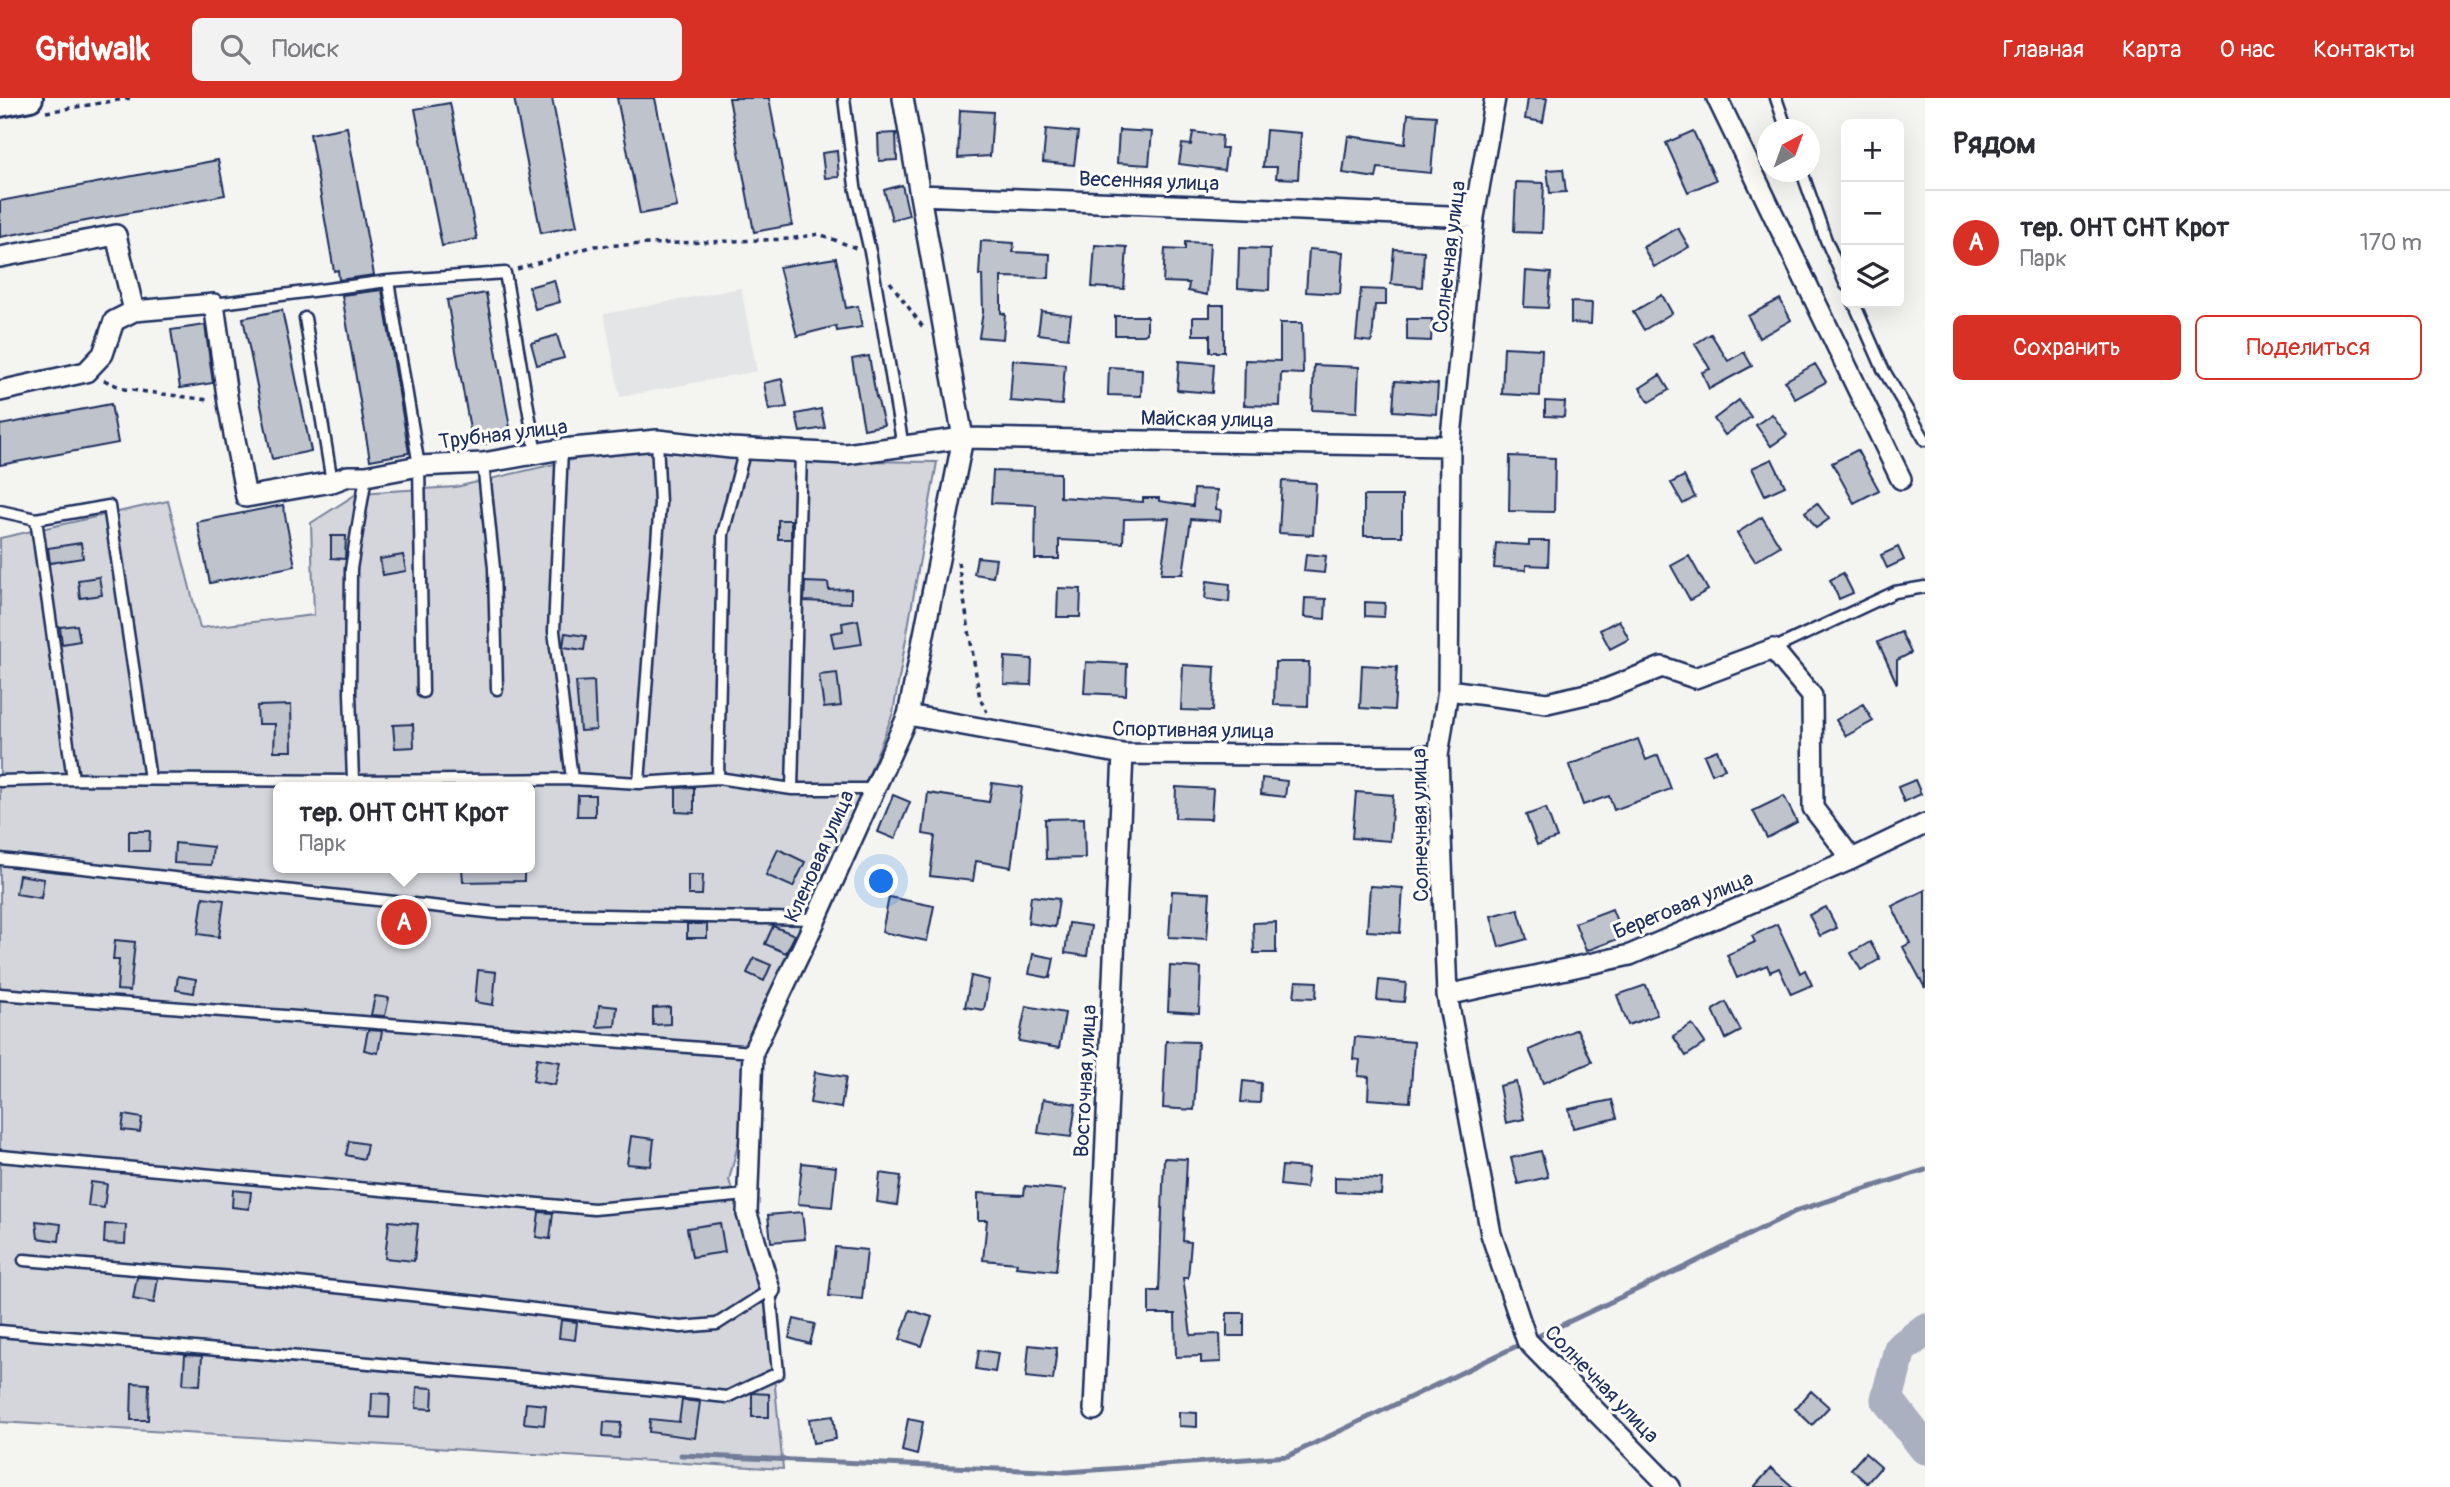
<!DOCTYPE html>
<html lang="ru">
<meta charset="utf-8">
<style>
:root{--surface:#fff;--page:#f2f2f3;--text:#2b2b33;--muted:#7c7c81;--line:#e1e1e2;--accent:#d93025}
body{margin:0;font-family:Pangolin,sans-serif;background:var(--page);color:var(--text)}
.controls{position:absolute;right:21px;top:21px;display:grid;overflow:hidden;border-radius:10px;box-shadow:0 7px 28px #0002}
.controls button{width:63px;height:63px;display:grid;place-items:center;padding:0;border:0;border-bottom:2px solid var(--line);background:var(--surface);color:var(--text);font:35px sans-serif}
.compass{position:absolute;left:1757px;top:21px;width:63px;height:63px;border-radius:50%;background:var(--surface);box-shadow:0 7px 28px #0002;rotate:41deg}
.you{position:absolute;left:882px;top:784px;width:24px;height:24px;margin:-18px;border:5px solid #fff;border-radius:50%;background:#1a73e8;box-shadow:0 0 0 10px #1a73e833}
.badge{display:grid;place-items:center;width:46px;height:46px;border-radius:50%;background:var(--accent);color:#fff;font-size:23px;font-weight:700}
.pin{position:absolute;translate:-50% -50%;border:4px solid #fff;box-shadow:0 2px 7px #0006}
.popup{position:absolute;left:273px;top:684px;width:262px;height:91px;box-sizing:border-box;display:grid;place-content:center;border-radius:10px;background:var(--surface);filter:drop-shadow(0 2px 5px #0005);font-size:23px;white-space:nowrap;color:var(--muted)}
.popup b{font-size:26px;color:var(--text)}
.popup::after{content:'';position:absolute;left:50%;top:100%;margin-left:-14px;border:14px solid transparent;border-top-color:var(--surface)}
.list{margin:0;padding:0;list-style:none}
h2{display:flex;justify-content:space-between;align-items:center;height:91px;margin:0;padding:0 28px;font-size:30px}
h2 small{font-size:23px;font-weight:400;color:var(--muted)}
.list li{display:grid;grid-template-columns:46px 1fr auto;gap:21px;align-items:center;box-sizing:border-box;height:105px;padding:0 28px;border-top:2px solid var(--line)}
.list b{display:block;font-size:26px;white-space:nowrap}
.list p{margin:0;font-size:23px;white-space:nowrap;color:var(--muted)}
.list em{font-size:23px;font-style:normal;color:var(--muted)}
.actions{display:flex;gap:14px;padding:21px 28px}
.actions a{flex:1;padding:16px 0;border:2px solid var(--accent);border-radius:10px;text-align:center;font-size:24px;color:var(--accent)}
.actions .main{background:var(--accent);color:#fff}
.icon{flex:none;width:38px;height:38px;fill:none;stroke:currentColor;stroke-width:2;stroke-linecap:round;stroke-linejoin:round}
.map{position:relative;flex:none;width:1925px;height:1389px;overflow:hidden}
header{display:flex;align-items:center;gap:42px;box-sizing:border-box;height:98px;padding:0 35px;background:var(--accent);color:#fff}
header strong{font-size:33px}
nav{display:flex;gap:38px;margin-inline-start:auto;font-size:24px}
.search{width:490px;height:63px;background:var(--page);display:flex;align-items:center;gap:18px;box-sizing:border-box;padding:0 24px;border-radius:10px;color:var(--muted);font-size:26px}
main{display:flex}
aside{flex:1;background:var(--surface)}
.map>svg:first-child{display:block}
.built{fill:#e4e5e6}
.green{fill:#d4d6db;stroke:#78829c;stroke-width:2;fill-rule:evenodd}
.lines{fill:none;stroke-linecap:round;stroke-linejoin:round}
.stream{stroke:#717c98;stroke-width:5}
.river{stroke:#aab0bf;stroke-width:33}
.building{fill:#bfc3cc;stroke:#1b2f5e;stroke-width:2}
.service-casing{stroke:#1b2f5e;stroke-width:15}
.minor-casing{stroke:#1b2f5e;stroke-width:24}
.tertiary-casing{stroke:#1b2f5e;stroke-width:30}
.path{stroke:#1b2f5e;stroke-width:3.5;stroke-dasharray:5 5;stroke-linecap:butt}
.service{stroke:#fdfcf7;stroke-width:10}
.minor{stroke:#fdfcf7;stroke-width:19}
.tertiary{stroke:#fdfcf7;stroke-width:24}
.labels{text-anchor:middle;stroke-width:6;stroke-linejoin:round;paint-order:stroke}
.street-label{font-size:21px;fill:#1b2f5e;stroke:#fdfcf7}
</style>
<header>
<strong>Gridwalk</strong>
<div class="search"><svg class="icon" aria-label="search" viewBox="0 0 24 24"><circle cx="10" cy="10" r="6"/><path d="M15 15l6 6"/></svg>Поиск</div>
<nav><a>Главная</a><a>Карта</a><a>О нас</a><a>Контакты</a></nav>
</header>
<main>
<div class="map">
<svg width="1925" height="1389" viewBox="0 0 1925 1389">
<rect width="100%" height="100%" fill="#f4f4f1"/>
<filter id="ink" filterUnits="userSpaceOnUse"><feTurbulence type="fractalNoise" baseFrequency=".0143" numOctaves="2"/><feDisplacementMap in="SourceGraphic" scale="14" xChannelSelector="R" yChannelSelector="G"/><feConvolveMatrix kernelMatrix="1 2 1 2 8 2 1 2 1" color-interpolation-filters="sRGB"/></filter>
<g filter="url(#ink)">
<path class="built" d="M741 190 757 273 620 299 604 216Z"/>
<path class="green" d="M657 342 768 362 937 364 893 615 844 740 773 907 729 1082 767 1206 783 1371 0 1324V440L168 403 200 530 314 517 311 425 358 395 456 389ZM278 689H530V770H278Z"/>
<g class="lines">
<path class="stream" d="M1532 1241 1689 1167 1796 1113 1925 1072
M681 1357 1067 1374 1288 1358 1523 1245"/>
<path class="river" d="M1925 1232 1900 1251 1887 1301 1925 1350"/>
</g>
<path class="building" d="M514 0H552L577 128 541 135Z
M617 0H655L677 109 640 116Z
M729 0H769L792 127 754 134Z
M1528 0H1547L1543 24 1525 21Z
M450 5 477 141 442 148 415 11Z
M960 12 993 14 990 58 958 60Z
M1408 16 1436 18 1431 75 1378 70 1376 80 1343 75 1348 38 1405 46Z
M347 29 374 177 339 182 338 172 334 173 310 36Z
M1046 31 1078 34 1074 67 1043 64Z
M1119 32 1152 34 1149 67 1117 65Z
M1266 32 1301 35 1298 81 1276 80 1277 69H1263Z
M1693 33 1716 82 1688 94 1666 45Z
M1193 34 1222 38 1221 50H1227L1224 72 1179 66 1182 46 1191 47Z
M896 35 897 62 879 63 878 36Z
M837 53 839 79 825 80 822 55Z
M218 62 225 97 0 139V103Z
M1563 71 1566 94 1550 95 1547 72Z
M1516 84 1544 85 1542 135 1514 134Z
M902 87 909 117 892 122 884 92Z
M1678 130 1689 149 1654 169 1643 149Z
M981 143 1014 145 1013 154 1050 156 1049 180 1001 179V215L1005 216 1003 241 979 239 983 214 982 177H979Z
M1185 144 1210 145 1207 197 1188 193 1189 185 1163 184 1165 151 1185 152Z
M1095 147 1127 149 1124 191 1092 189Z
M1239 150 1270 151 1269 192 1238 190Z
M1309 151 1343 154 1340 196 1306 194Z
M1394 151 1424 153 1422 189 1391 186Z
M836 160 846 210 858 208 862 229 837 233 836 228 797 238 779 169Z
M1526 173 1551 175 1548 210 1524 209Z
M554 182 560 204 535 211 529 189Z
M1361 191 1386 192V207H1375L1372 244 1356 242Z
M382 192 409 355 370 362 342 197Z
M486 195 512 341 473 348 447 202Z
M1662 197 1672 215 1644 232 1633 214Z
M1780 201 1791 222 1759 240 1748 218Z
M1571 204 1592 205 1591 226 1571 225Z
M1210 207H1224V254H1210V237H1193V219H1210Z
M282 212 311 353 272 361 243 220Z
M1041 213 1071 217 1068 240 1038 236Z
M1115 218H1147V235L1144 237H1115Z
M1407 221H1432L1431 243 1407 242Z
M1280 225H1302L1303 276 1281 275 1280 308 1244 307 1245 262 1280 263Z
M205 227 213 285 180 290 171 232Z
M1711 236 1728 263 1744 254 1752 268 1709 291 1702 274 1710 271 1695 246Z
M557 237 564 260 537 267 531 245Z
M1504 249 1542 251 1540 298 1502 296Z
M869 258 876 299H877L884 327 864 331 852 261Z
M1013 262 1065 266 1062 307 1010 303Z
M1179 263 1214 266 1212 295 1177 292Z
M1815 266 1826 284 1795 301 1785 283Z
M1314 267 1359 269 1357 314 1312 312Z
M1109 269 1142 271 1141 298 1108 297Z
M1660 277 1669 292 1649 304 1640 290Z
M782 281 787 309 769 312 764 285Z
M1395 283 1438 286 1436 316 1393 313Z
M1739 302 1751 319 1725 337 1714 321Z
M1545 303 1565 304 1564 319 1545 318Z
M111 306 118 345 0 367V327Z
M821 311 825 330 800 334 796 316Z
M1772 316 1787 337 1771 348 1756 327Z
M1857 352 1879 392 1854 405 1832 365Z
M1510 358 1555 360 1554 414 1509 413Z
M1772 361 1785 388 1765 397 1752 370Z
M993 373 1060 375V399L1143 404V400H1159V403L1193 408 1194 391 1217 392 1216 411 1221 412 1220 423 1191 421 1183 476H1161L1169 420 1124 421 1123 445 1059 442V461H1035L1036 407 991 405Z
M1684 378 1695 399 1683 406 1671 385Z
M1282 383 1316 385 1313 437 1279 435Z
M1364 398H1402V438H1364Z
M1817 405 1829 421 1816 430 1805 414Z
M283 407 295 468 210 485 197 424Z
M1762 419 1780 448 1755 463 1737 435Z
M778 422H791V441H778Z
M331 438H346L345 461 331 460Z
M1529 443H1549L1548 468 1526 467V472L1494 470 1496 445 1529 447Z
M81 445 83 460 50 465 48 450Z
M1898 449 1904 462 1887 470 1881 457Z
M1306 456 1326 458 1324 475 1304 473Z
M403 457 406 473 383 477 380 461Z
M1689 458 1708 492 1690 502 1671 468Z
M977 459 996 461 993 479 974 476Z
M1843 475 1853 495 1839 501 1830 482Z
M99 479 102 497 80 500 78 482Z
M1207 483 1230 486 1229 504 1205 501Z
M805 484 828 485 829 492 851 491V505L804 503Z
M1058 490 1081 491 1080 519H1057Z
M1305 500 1326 501 1325 521 1304 519Z
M1365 504 1385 505 1384 519 1365 518Z
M858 522 862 546 834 550 831 535 843 533 842 525Z
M1619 522 1629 541 1610 551 1600 532Z
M77 527 80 543 62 546 60 529Z
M1901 534 1911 555 1897 562V586L1878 544Z
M565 535 586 538 584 552 563 549Z
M1005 559 1032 561 1031 587 1004 586Z
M1086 564 1127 566 1126 597 1084 595Z
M1275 564H1309L1308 608 1274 607Z
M1183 567 1215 569 1213 613 1181 612Z
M1362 567 1397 569 1394 612 1360 610Z
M837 575 841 608 824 610 819 577Z
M594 583 596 632 580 633 576 584Z
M1863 606 1873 623 1846 638 1836 622Z
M291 607 292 653H274L275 626H258L257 608Z
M413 626 414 649 395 650 393 627Z
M1638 641 1646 662 1658 657 1671 691 1614 712 1609 698 1583 707 1569 667Z
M1717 652 1725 671 1712 676 1704 657Z
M1262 680 1287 683 1285 699 1261 696Z
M1915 682 1921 696 1904 704 1898 689Z
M992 685 1022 689 1011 769 976 763 973 783 930 778 935 738 923 736 928 695 989 704Z
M694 689V715L676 714V690Z
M1176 689 1213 691 1211 721 1175 720Z
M1356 694 1393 697 1390 743 1352 740Z
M578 697H595V718H577Z
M893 697 910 704 895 741 878 734Z
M1784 698 1797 724 1767 740 1753 713Z
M1546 710 1557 740 1537 747 1526 717Z
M1084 720 1085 760 1046 761 1045 721Z
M129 733H150L149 753H129Z
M175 745 213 749 211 767 174 765Z
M778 751 805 764 793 789 766 777Z
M462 770H524V783L463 784Z
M19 777 44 781 41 800 16 796Z
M688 777H703L702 797H688Z
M1370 788 1403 790 1400 835 1367 833Z
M1925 792V890L1903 849 1910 845 1892 808Z
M1172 793 1210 795 1207 841 1169 839Z
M1031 798 1059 801 1055 829 1028 825Z
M203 799 224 802 219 839 198 836Z
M889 799 934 808 927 843 882 834Z
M1826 809 1837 830 1820 838 1809 817Z
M1518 811 1527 841 1499 849 1491 818Z
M1612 811 1623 839 1586 853 1575 825Z
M1276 824V855H1254L1253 825Z
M1069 825 1091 828 1087 858 1065 855Z
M687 826H707V840H687Z
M1777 826 1800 875 1805 872 1812 887 1791 896 1779 870 1770 874 1767 867 1737 880 1727 857 1755 844 1752 838Z
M773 828 795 837 786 855 765 846Z
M115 842 135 844 130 893 117 892 119 862H113Z
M1870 844 1880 861 1861 872 1851 855Z
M1033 856 1054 860 1050 880 1029 876Z
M754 860 771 867 764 883 747 875Z
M1170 868 1201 870 1199 915 1168 913Z
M478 872 496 874 493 907 475 904Z
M178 878 196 881 194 895 176 892Z
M971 878 989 882 984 912 965 909Z
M1379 882 1406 885 1404 904 1377 902Z
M1296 883 1317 884 1316 900 1294 899Z
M1646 887 1657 917 1628 927 1617 897Z
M375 898 389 900 385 918 371 917Z
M1726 904 1741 933 1726 941 1713 912Z
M599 907 617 909 615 928 597 929Z
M1026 908 1065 915 1059 950 1019 943Z
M670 909V926L653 927V910Z
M1692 926 1705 945 1686 958 1673 938Z
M1577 931 1592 964 1543 985 1529 952Z
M368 932 382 933 378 955 364 952Z
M1355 939 1414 944 1410 1004 1368 1001 1369 979 1358 978 1360 962 1353 961Z
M1166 943 1198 944 1194 1012 1163 1010Z
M537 960 560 964 555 987 533 983Z
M815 974 846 979 841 1010 810 1005Z
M1243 983 1261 985 1260 1005 1241 1004Z
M1516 984 1524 1021 1506 1025 1499 988Z
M1043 1001 1076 1006 1071 1039 1038 1035Z
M1612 1002 1617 1020 1573 1030 1569 1011Z
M124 1017 142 1020 140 1034 122 1032Z
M631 1038 654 1041 651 1068 627 1066Z
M349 1043 367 1046 364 1061 346 1057Z
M1541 1053 1548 1079 1518 1086 1511 1060Z
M1164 1060 1187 1061 1183 1143 1191 1144 1188 1180H1183L1191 1237 1220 1236 1221 1264 1201 1265V1258L1176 1259 1175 1216H1149V1193H1159Z
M802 1065 836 1069 832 1109 798 1106Z
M1282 1068 1308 1070 1306 1090 1280 1087Z
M880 1075 901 1078 897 1107 877 1104Z
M1335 1079 1382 1081 1381 1096 1335 1094Z
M91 1084 107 1086 104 1110 88 1108Z
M1025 1088 1065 1092 1056 1173 1016 1169 1017 1165 983 1162 987 1122H978V1095L1024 1097Z
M233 1092 251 1094 249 1111 232 1109Z
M539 1114 553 1115 550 1141 536 1139Z
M802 1114 805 1141 771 1144 768 1117Z
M36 1123 61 1126 59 1143 38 1140Z
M389 1123 418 1126 414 1163 385 1160Z
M720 1125 725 1154 692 1159 687 1130Z
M105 1126 126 1127 125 1146 104 1145Z
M835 1149 867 1152 862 1201 829 1198Z
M137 1179 158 1180 154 1205 133 1201Z
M910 1212 932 1219 922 1248 900 1241Z
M1227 1215H1244V1238H1227Z
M794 1221 815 1226 810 1246 789 1240Z
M561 1222 577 1224 575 1242 559 1240Z
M1029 1247 1057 1250 1053 1282 1026 1279Z
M979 1252 998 1255 995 1274 976 1271Z
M185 1257 202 1258 200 1287 183 1286Z
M132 1285 149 1286 148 1322H131Z
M417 1289 433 1290 432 1311 416 1310Z
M1811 1293 1829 1309 1812 1327 1795 1311Z
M372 1295 390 1296 389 1320 371 1319Z
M752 1295 769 1296V1319H752Z
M682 1302 700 1304 695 1340 649 1334 650 1321 679 1324Z
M526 1305 546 1307 544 1327 524 1325Z
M1179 1314 1197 1315V1329L1179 1328Z
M833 1318 836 1341 813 1345 809 1321Z
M908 1321 923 1324 917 1357 902 1353Z
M604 1324 621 1325 619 1340 603 1339Z
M1865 1355 1881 1369 1867 1385 1851 1371Z
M1771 1370 1793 1389H1754Z"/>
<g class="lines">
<defs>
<path id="service" d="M844 0 855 88 871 158 903 349
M1776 0 1787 32
M1802 74 1826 142 1846 187
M388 183 419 368 423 594
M1854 205 1883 271 1925 342
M214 206 388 183 505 175 536 356
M305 220 332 384
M562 351 554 533 572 681
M483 365 494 470 497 591
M0 413 36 421 109 408 150 681
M36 421 73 681
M1773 551 1895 494 1925 489
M718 680 723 436 745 351
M0 683 73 681 353 683 572 681 639 685 718 680 792 691H875
M353 683 350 595 351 471 366 378
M639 685 660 405 657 342
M792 691 801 354
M0 761 496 815 815 821
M0 896 753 954
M0 1058 594 1111 747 1097
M0 1233 484 1275 727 1299 778 1275 770 1192 717 1226 681 1229 477 1204 269 1182 24 1162"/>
<path id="minor" d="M903 0 920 97 1474 119
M1495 0 1474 119 1450 348 1448 592 1438 658 1447 897 1491 1136 1527 1243 1670 1389
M1717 0 1901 381
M0 159 116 137 134 213 214 206 228 305 246 399 332 384 348 378H366L419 368 483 365 562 351 657 342 731 350 846 356 963 340 1450 348
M0 293 86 274 103 256 114 223 134 213
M1448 592 1547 605 1604 592 1662 569 1695 580 1773 551 1812 598 1813 710 1852 761
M908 617 1123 656 1438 658
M1447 897 1630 857 1852 761 1925 726
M770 1192 747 1116 753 954 816 821 908 617 963 340 920 97
M1094 1312 1123 656"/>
<path id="tertiary" d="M0 6 30 0"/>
</defs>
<use href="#service" class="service-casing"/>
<use href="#minor" class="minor-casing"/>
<use href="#tertiary" class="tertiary-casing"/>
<path class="path" d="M46 14 131 0
M517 171 594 148 789 141 819 136 856 150
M890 184 925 232
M104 282 124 291 209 302
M958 464 980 601 987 614"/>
<use href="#service" class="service"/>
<use href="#minor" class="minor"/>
<use href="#tertiary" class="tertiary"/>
</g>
</g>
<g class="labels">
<g class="street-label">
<text transform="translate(1149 83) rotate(2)" y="7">Весенняя улица</text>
<text transform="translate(1449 159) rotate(-83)" y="7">Солнечная улица</text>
<text transform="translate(1207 321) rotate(1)" y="7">Майская улица</text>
<text transform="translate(503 336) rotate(-7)" y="7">Трубная улица</text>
<text transform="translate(1193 632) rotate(1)" y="7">Спортивная улица</text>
<text transform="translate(1420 727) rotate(-91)" y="7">Солнечная улица</text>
<text transform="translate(819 758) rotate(-66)" y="7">Кленовая улица</text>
<text transform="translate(1683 807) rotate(-22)" y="7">Береговая улица</text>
<text transform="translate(1085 983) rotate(-87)" y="7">Восточная улица</text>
<text transform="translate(1602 1286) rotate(46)" y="7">Солнечная улица</text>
</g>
</g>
</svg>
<div class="controls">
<button>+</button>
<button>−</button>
<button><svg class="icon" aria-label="layers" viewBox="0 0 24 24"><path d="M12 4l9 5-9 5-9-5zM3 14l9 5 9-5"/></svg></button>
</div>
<svg class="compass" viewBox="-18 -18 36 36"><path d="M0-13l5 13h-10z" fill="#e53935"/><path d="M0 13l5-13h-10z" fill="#7c7c81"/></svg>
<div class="you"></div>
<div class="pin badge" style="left:404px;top:824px">A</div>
<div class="popup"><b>тер. ОНТ СНТ Крот</b>Парк</div>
</div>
<aside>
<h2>Рядом<small></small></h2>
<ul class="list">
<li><span class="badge">A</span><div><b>тер. ОНТ СНТ Крот</b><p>Парк</p></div><em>170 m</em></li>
</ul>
<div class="actions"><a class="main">Сохранить</a><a>Поделиться</a></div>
</aside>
</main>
